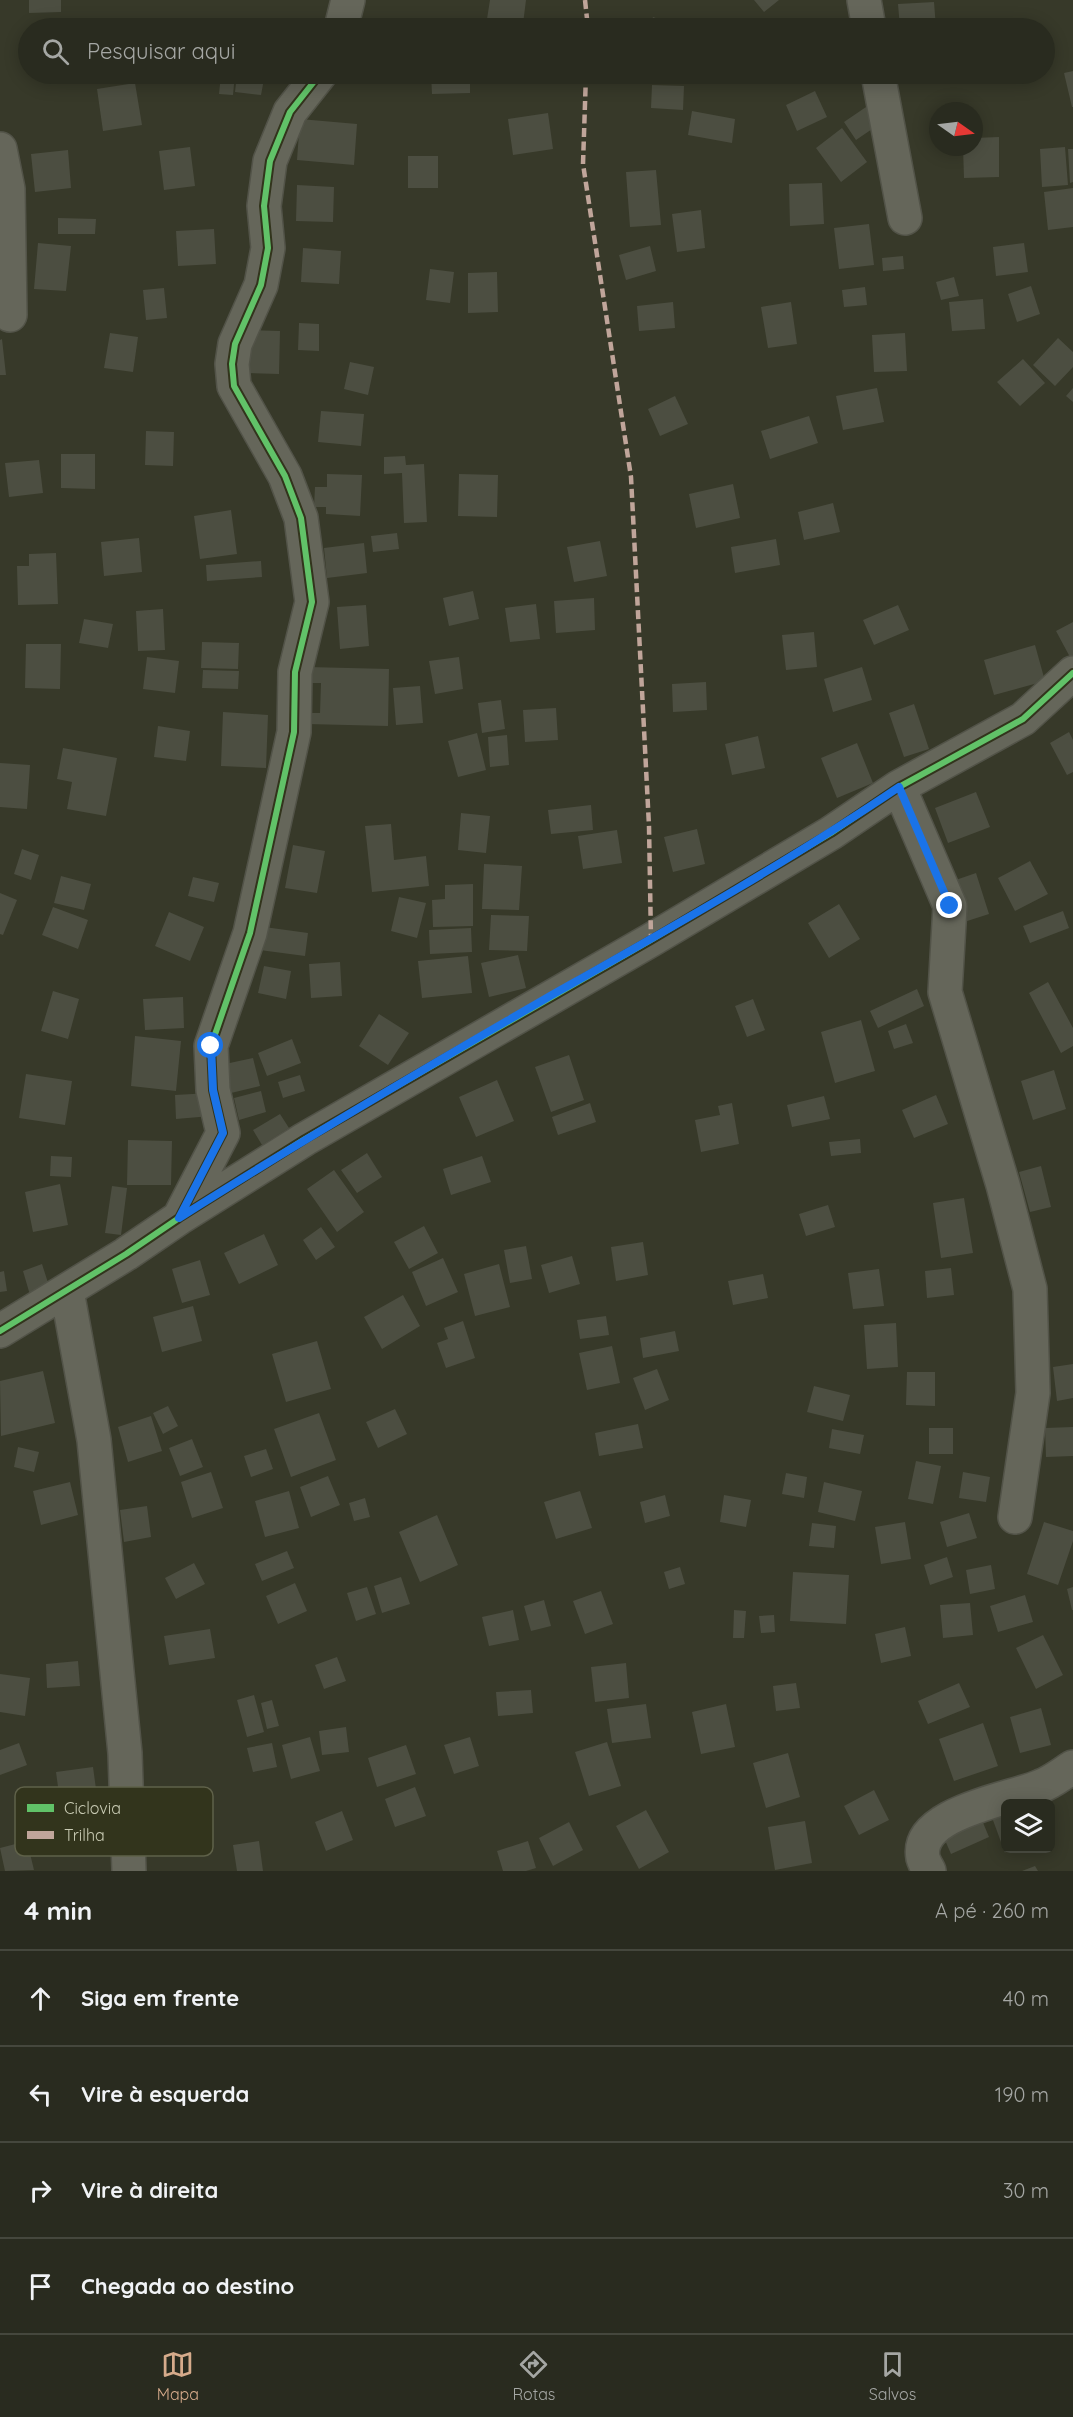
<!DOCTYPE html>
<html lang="pt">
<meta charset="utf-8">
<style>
:root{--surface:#292b1f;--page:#313328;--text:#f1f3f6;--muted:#a5a7a4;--line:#45473d;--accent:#d6ab8b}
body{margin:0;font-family:Quicksand,sans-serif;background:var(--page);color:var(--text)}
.controls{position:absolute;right:18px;bottom:18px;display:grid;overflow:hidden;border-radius:9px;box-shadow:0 3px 15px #0003}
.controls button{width:54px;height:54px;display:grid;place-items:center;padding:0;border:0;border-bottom:2px solid var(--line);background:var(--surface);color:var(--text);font:30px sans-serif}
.compass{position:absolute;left:929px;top:102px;width:54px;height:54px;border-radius:50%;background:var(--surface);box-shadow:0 3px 15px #0003;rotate:104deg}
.stop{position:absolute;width:18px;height:18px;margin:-14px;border:4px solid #1a73e8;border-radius:50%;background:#fff}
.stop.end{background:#1a73e8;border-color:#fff;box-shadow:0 2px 6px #0008}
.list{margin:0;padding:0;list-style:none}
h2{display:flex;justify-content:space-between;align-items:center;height:78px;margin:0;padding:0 24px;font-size:26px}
h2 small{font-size:20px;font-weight:400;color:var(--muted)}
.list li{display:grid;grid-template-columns:39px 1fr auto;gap:18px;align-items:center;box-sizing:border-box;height:96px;padding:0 24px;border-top:2px solid var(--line)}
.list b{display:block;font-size:22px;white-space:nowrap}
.list em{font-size:20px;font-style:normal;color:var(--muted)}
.icon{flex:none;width:33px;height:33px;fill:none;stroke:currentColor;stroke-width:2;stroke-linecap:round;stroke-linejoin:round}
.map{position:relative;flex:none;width:1073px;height:1871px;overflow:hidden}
.search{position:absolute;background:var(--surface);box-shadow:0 3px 15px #0003;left:18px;right:18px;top:18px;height:66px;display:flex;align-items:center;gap:15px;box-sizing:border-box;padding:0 21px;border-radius:33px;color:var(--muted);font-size:22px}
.sheet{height:462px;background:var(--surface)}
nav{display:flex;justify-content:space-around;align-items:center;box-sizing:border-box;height:84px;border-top:2px solid var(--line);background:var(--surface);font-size:16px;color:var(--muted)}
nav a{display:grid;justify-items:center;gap:3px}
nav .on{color:var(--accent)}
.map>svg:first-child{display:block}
.building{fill:#4c4e41}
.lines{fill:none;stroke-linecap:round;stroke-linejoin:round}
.minor-casing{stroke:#525348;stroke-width:36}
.minor{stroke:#65665a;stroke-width:33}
.quiet{stroke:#c0a59a;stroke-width:4.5;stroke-dasharray:9 4.5;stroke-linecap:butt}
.cycleway-casing{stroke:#32341c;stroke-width:10}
.cycleway{stroke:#61c268;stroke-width:6}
.route{stroke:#1a73e8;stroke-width:8}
.key{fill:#32341c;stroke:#5f6149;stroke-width:1.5}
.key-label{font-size:16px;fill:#c8cab3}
</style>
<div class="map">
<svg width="1073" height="1871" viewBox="0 0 1073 1871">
<rect width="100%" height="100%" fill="#373929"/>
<path class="building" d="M29 0H61V12L29 13Z
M490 0H526L523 24 487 19Z
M754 0H779L764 12Z
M934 2 936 28H900L898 4Z
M653 17 683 28H649Z
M1073 71V107H1072L1064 73Z
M221 74H235L233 95 219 94Z
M237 74H265L261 95 235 92Z
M431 74H470V93L432 94Z
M913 74H942L943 75 914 80Z
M135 83 142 125 103 131 97 89Z
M652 85 684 86 683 110 651 108Z
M815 91 827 117 797 131 786 105Z
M866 107 878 125 856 140 844 122Z
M692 111 735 119 732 143 688 135Z
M548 113 553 149 513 155 508 119Z
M300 119 357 124 354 165 297 160Z
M842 128 867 162 841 182 816 148Z
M999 137V177L964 178 963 147H974V138Z
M190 147 195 186 164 190 159 151Z
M1065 147 1068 185 1042 187 1040 149Z
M1068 149H1073V182L1070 183Z
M68 150 71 188 35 192 31 154Z
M408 156H438V188H408Z
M656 170 661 225 630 227 626 172Z
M822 183 824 224 790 226 789 184Z
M297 185 334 187 333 222 296 221Z
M1073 188V227L1048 230 1044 192Z
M701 210 705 248 677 252 672 214Z
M58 218 96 219 95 234H58Z
M869 224 874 265 839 269 834 228Z
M214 229 216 264 178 266 176 231Z
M38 243 71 246 66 291 34 289Z
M1024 243 1028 272 996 276 993 247Z
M650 246 656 271 626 280 619 255Z
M303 248 341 251 339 284 301 282Z
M903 256 904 269 883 271 882 258Z
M430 269 454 272 450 303 426 300Z
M497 272 498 312 468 313V273Z
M954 277 959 296 941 300 936 282Z
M1031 286 1040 314 1017 322 1008 294Z
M865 287 867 305 844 307 842 290Z
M164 288 167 318 146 320 143 290Z
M983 299 985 329 952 331 949 302Z
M673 302 675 328 639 331 637 306Z
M791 302 797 344 768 348 761 307Z
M299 323 319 324V351L298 350Z
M247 330 280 331 279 374 246 373Z
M110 333 138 337 133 372 104 368Z
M905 333 907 371 874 372 872 335Z
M1058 338 1073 352V367L1055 386 1033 365Z
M2 339 6 375H0V340Z
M1023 359 1045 383 1020 406 997 382Z
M350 362 374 367 368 395 344 389Z
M877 388 884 422 843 430 836 396Z
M1073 388V402L1066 396Z
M675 396 688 424 660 436 648 409Z
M321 411 364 414 361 446 318 442Z
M809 416 818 443 770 459 761 431Z
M146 431 174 432 173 466 145 465Z
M61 454H95V489L61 488Z
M405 456 406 465 424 464 427 522 404 523 402 473 384 474V457Z
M39 460 43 493 9 497 5 463Z
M327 474 362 475 360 516 326 514V507H314L315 487H327Z
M459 474 498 475 497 517 458 516Z
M733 484 740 518 696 528 689 494Z
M833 503 840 532 804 540 798 512Z
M231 510 237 554 200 559 194 516Z
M397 533 399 549 373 552 371 536Z
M139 538 142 572 104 576 101 542Z
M776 539 780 565 735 573 731 547Z
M600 541 607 576 574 582 567 547Z
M364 543 367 573 327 578 324 548Z
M56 553 58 604 18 605 17 566H29V554Z
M261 561 262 577 207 581 206 565Z
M473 591 479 619 449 626 443 598Z
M594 598 595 630 556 633 554 601Z
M536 604 540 639 510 642 505 608Z
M366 605 369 646 340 649 337 607Z
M898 605 909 630 874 645 863 620Z
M163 609 165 650 138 651 136 611Z
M84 619 113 624 108 648 79 643Z
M1073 622V658L1071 659 1056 631Z
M814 632 817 667 786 670 782 635Z
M202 642 239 643 238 669 201 668Z
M26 644H61L60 689 25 688Z
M1035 645 1045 681 994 695 984 660Z
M147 657 179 661 175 693 143 689Z
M459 657 463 689 435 694 429 661Z
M308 667 389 669 388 726 307 724V713H320L321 683H308Z
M862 667 872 700 833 712 824 679Z
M203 670 239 671 238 689 202 688Z
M706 682 707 710 673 712 672 684Z
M420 686 423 723 396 725 393 688Z
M501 700 505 729 482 733 478 703Z
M914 704 929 749 904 757 889 713Z
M556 708 558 740 525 742 523 710Z
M223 712 268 715 266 768 221 766Z
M158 726 190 731 186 761 154 757Z
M1069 732 1073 740V772L1067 775 1050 743Z
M477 733 486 770 458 777 448 741Z
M507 735 509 765 490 767 488 737Z
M758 736 765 768 732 775 725 744Z
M857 743 873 783 837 798 821 758Z
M63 748 117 758 106 816 67 809 72 782 57 779Z
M0 763 30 765 27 809 0 807Z
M976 792 990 827 948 843 935 808Z
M591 805 593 830 551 834 548 810Z
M461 813 490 816 486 853 458 850Z
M391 824 394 860 426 856 429 886 372 892 365 826Z
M697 829 705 864 673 872 664 837Z
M617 830 622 863 583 869 578 836Z
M293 845 325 851 317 893 285 888Z
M22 849 39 855 31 880 14 874Z
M1030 861 1048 894 1015 911 998 878Z
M484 864 522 866 519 910 482 909Z
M976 873 989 914 961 923 947 883Z
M61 876 91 884 84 910 54 903Z
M193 877 219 883 214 902 188 896Z
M473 884V926L433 927 432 900 445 899V885Z
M0 893 17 900 3 935 0 934Z
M399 897 426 903 417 938 391 931Z
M839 904 860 939 829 958 808 923Z
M53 907 88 920 78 949 42 935Z
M1063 911 1069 928 1030 943 1023 926Z
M169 912 204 927 190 961 155 946Z
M491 915 529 916 527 951 489 950Z
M257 926 308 933 305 956 253 949Z
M471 928 472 952 430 954 429 930Z
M518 955 526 988 489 997 481 963Z
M468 956 472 993 422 998 418 961Z
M340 962 342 996 311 998 309 964Z
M264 966 291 971 286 999 258 993Z
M1048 982 1073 1028V1046L1061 1053 1029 993Z
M917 989 924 1006 878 1028 870 1011Z
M53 991 79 999 68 1039 41 1031Z
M183 997 184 1028 145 1030 143 999Z
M753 999 765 1030 747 1037 735 1006Z
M379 1014 409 1033 388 1065 359 1046Z
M861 1020 875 1071 835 1083 821 1032Z
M906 1024 913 1043 894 1049 888 1031Z
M135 1036 181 1041 176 1091 131 1086Z
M292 1039 301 1063 267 1076 258 1053Z
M569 1055 584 1100 551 1112 535 1067Z
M253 1058 260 1086 231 1093 225 1064Z
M1054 1070 1066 1109 1033 1120 1021 1081Z
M26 1074 72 1081 65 1125 19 1118Z
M300 1075 305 1091 283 1098 278 1082Z
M497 1080 514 1121 476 1137 459 1097Z
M261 1091 266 1112 239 1120 234 1098Z
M210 1093 211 1116 176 1119 175 1095Z
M936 1095 948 1124 914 1138 902 1110Z
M824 1096 830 1119 792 1127 787 1105Z
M590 1103 596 1122 558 1135 552 1117Z
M732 1103 739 1144 701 1152 695 1120 720 1115 718 1106Z
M280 1114 289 1128 262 1145 253 1130Z
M860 1139 861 1153 831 1156 829 1142Z
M128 1140 172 1141 171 1185H127Z
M367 1153 382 1177 357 1193 341 1170Z
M51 1156 72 1157 71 1177 50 1176Z
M482 1156 491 1182 451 1195 443 1169Z
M1041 1166 1051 1207 1030 1212 1019 1172Z
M334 1170 364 1212 337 1232 307 1189Z
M60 1184 68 1225 33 1232 25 1192Z
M112 1186 127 1188 121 1235 105 1233Z
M964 1198 973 1253 941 1258 933 1203Z
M828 1205 835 1227 806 1236 799 1214Z
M424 1226 438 1253 409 1269 394 1242Z
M321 1227 335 1247 316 1260 303 1240Z
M264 1234 278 1265 239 1284 224 1253Z
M643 1242 648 1275 616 1281 611 1247Z
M526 1246 532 1279 510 1283 504 1250Z
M572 1256 580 1284 549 1293 541 1265Z
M443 1258 458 1292 426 1306 412 1272Z
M200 1260 210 1295 182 1303 172 1269Z
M42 1264 50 1289 30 1295 23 1271Z
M499 1264 510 1307 475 1316 464 1274Z
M951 1268 954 1295 927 1298 925 1271Z
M879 1269 884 1306 853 1309 848 1273Z
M4 1271 7 1291 0 1292V1272Z
M763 1274 768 1298 733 1305 728 1281Z
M403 1295 420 1326 382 1349 364 1317Z
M193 1306 202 1341 162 1352 153 1317Z
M606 1316 609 1335 580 1339 577 1320Z
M463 1321 475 1358 446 1368 437 1343 448 1339 444 1328Z
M896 1323 898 1367 867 1369 864 1325Z
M675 1331 679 1351 643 1358 640 1338Z
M317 1341 331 1389 286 1402 272 1354Z
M612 1346 620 1383 587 1390 579 1353Z
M1073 1364V1398L1057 1401 1053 1367Z
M657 1369 669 1400 645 1410 633 1378Z
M43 1371 55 1423 1 1436 0 1381Z
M907 1372H935V1406L906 1405Z
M814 1386 850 1395 843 1421 807 1412Z
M168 1406 178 1426 163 1434 153 1413Z
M395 1409 407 1434 378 1448 366 1422Z
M319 1413 336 1460 291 1477 274 1429Z
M151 1416 162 1451 128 1462 118 1427Z
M638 1424 643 1448 599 1456 595 1433Z
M1073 1427V1456L1046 1457 1045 1428Z
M929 1428H953V1454H929Z
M832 1429 864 1435 860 1454 829 1448Z
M192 1439 203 1467 180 1476 169 1448Z
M18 1447 39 1452 34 1472 14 1467Z
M266 1449 273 1469 251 1477 244 1456Z
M916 1461 941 1466 933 1504 908 1499Z
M211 1472 223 1508 192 1518 181 1482Z
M963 1472 990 1477 986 1502 959 1498Z
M786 1473 807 1477 804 1498 782 1494Z
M328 1476 340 1505 311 1517 300 1487Z
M70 1482 78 1515 41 1525 33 1491Z
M824 1482 862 1491 855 1521 818 1512Z
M289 1491 299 1528 265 1537 255 1501Z
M580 1491 592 1528 556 1539 544 1502Z
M665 1495 670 1516 645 1523 640 1502Z
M724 1495 751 1500 746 1527 720 1522Z
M365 1498 370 1517 354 1521 349 1503Z
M147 1506 151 1537 124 1542 120 1510Z
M969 1513 977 1538 947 1547 940 1522Z
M437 1515 458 1565 420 1582 399 1532Z
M905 1522 911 1559 881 1564 875 1527Z
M1044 1522 1073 1531V1541L1058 1585 1027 1574Z
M812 1523 836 1526 834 1548 809 1546Z
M287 1551 294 1568 262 1581 255 1564Z
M947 1557 953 1577 930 1585 924 1565Z
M194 1563 205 1584 176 1599 165 1578Z
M991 1565 995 1589 970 1594 966 1570Z
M680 1567 685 1584 669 1589 664 1572Z
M793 1572 849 1575 846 1624 790 1621Z
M401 1577 410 1604 382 1613 374 1586Z
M295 1583 307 1611 278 1624 266 1596Z
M367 1587 376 1614 356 1621 347 1593Z
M1073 1587V1610H1072L1067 1589Z
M601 1591 613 1624 585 1634 573 1601Z
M1025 1595 1033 1622 998 1632 990 1606Z
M544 1600 551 1626 531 1631 524 1606Z
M970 1603 973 1635 943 1638 940 1605Z
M513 1610 519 1640 489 1646 482 1617Z
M734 1610 746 1611 744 1638H733Z
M774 1615 775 1632 761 1633 759 1616Z
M905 1627 911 1656 881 1663 875 1634Z
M210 1629 215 1658 169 1665 164 1636Z
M1043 1635 1063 1675 1036 1689 1016 1648Z
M337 1657 346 1681 324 1689 315 1665Z
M78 1661 80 1686 47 1688 46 1664Z
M626 1663 629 1698 595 1702 591 1667Z
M0 1674 30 1678 25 1716 0 1712Z
M796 1683 800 1708 776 1711 773 1686Z
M959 1683 970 1707 928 1724 918 1701Z
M531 1690 533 1713 498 1716 496 1692Z
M254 1695 264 1732 247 1737 237 1700Z
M272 1700 279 1726 267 1729 261 1703Z
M646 1704 651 1738 612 1743 607 1709Z
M726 1704 735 1747 701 1754 692 1712Z
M1041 1708 1051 1745 1020 1753 1010 1717Z
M983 1723 998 1766 954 1781 939 1739Z
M346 1727 349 1752 322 1755 319 1731Z
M310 1737 320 1771 291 1779 282 1745Z
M470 1737 479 1766 454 1774 444 1745Z
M607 1742 621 1786 589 1796 575 1752Z
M19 1743 27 1765 0 1775V1750Z
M272 1743 277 1767 253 1772 247 1748Z
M406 1745 416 1774 377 1787 368 1758Z
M788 1753 800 1797 766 1808 753 1763Z
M93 1767 99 1811 62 1816 56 1772Z
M415 1787 426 1816 395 1827 385 1799Z
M874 1790 889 1820 859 1835 844 1806Z
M1006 1805V1848L1011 1849 1006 1851 1005 1853 990 1812Z
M646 1810 669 1852 639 1869 616 1826Z
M342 1811 353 1840 326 1851 315 1822Z
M979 1813 989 1837 951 1854 941 1831Z
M805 1821 812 1863 775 1870 768 1827Z
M569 1822 583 1850 553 1866 539 1838Z
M27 1841 34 1870 5 1871 0 1848Z
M259 1841 263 1871H237L233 1845Z
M528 1841 536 1868 526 1871H503L497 1851Z
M1035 1866 1038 1871H1022Z"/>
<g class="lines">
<defs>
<path id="minor" d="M864 0 869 28
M341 28 348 0
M878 74 905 218
M0 149 8 189 10 315
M899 787 950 906 945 992 1003 1185 1030 1289 1033 1393 1015 1517
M180 1216 223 1133 213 1090 211 1046 250 933 294 732 295 672 312 602 301 518 285 476 234 386 232 364 235 344 261 285 268 248 264 206 270 161 290 112 320 74
M67 1291 94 1440 125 1753 129 1871
M0 1331 126 1254 179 1218 305 1139 651 940 831 833 899 787 1023 719 1073 673
M929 1871C927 1867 924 1862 923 1858 914 1812 1013 1799 1041 1786 1052 1782 1063 1773 1073 1767"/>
</defs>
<use href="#minor" class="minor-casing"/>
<use href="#minor" class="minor"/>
<path class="quiet" d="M585 0 588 28
M586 74 583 164 631 477 649 826 651 940"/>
<defs>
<path id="cycleway" d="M179 1218 223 1133 213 1090 211 1046 250 933 294 732 295 672 312 602 301 518 285 476 234 386 232 364 235 344 261 285 268 248 264 206 270 161 290 112 320 74
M0 1331 126 1254 179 1218 305 1139 651 940 831 833 899 787 1023 719 1073 673"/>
</defs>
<use href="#cycleway" class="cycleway-casing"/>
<use href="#cycleway" class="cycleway"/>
</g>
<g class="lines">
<path class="route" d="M211 1046 213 1090 223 1133 179 1218C299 1142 422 1070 545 999 665 931 785 864 899 787L950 906"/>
</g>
<rect x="15" y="1787" width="198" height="69" rx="9" class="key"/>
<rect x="27" y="1804" width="27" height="8" fill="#61c268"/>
<rect x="27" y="1831" width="27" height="8" fill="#c0a59a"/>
<g class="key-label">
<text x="64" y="1814">Ciclovia</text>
<text x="64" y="1841">Trilha</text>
</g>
</svg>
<div class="controls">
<button><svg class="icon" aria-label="layers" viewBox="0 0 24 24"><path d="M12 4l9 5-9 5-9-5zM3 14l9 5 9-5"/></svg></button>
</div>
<svg class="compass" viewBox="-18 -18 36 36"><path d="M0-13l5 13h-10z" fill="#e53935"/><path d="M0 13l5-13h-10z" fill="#a5a7a4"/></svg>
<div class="stop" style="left:211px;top:1046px"></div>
<div class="stop end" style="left:950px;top:906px"></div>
<div class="search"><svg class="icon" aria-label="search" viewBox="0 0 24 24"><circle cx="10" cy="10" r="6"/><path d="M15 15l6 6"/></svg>Pesquisar aqui</div>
</div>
<section class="sheet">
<h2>4 min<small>A pé · 260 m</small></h2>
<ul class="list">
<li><svg class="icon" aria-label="ahead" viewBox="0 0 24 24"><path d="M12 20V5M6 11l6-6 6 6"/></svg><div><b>Siga em frente</b></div><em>40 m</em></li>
<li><svg class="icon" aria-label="left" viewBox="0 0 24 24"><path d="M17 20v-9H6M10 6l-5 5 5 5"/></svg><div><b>Vire à esquerda</b></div><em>190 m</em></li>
<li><svg class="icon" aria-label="right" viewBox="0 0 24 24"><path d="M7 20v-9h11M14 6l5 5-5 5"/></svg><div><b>Vire à direita</b></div><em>30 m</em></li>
<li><svg class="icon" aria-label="arrive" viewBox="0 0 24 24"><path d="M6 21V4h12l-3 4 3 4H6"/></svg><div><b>Chegada ao destino</b></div></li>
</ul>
</section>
<nav>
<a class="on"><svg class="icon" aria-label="map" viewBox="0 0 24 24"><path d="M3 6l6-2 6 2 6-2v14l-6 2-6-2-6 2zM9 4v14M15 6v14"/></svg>Mapa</a>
<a><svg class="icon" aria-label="directions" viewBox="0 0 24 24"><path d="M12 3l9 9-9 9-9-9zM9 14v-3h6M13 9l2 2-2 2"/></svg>Rotas</a>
<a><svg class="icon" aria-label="saved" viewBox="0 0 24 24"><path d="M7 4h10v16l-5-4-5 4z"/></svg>Salvos</a>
</nav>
